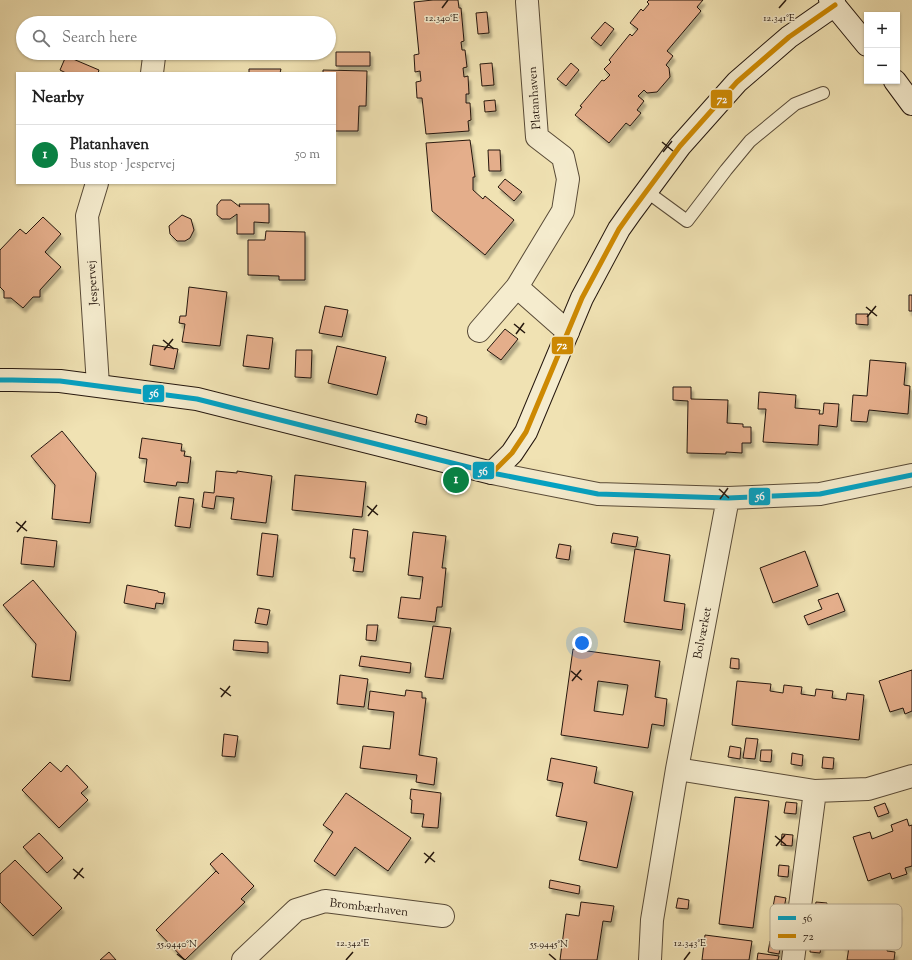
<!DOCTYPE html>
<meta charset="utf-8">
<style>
:root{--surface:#fff;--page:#f6f6f6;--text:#222;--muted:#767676;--line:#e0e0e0;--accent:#0b8043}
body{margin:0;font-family:"Sorts Mill Goudy",serif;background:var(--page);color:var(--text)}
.controls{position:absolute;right:12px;top:12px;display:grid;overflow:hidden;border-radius:0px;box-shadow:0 1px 3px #0004}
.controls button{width:36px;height:36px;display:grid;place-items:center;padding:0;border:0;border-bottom:1px solid var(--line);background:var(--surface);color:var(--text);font:20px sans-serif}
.you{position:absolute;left:582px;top:643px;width:14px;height:14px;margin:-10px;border:3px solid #fff;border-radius:50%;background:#1a73e8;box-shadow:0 0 0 6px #1a73e833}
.badge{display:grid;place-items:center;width:26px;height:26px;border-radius:50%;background:var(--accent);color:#fff;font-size:13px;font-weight:700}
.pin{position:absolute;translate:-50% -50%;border:2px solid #fff;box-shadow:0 1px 4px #0006}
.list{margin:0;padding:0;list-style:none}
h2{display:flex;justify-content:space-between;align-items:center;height:52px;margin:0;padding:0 16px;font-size:17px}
h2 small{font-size:13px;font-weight:400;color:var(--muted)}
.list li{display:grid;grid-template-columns:26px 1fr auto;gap:12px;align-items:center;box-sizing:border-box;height:60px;padding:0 16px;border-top:1px solid var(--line)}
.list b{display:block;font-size:15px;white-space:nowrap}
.list p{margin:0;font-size:13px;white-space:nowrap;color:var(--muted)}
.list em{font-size:13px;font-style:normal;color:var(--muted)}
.icon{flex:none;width:22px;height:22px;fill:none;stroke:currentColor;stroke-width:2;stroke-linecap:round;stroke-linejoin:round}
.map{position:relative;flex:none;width:912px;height:960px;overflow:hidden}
.search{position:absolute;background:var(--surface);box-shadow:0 1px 3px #0004;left:16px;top:16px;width:320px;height:44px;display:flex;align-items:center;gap:10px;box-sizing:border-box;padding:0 14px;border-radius:22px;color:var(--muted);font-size:15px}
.panel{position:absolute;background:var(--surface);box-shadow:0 1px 3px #0004;left:16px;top:72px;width:320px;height:112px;border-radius:0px}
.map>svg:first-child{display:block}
.building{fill:#e4ae8b;stroke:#25170e;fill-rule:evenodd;filter:url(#shadow)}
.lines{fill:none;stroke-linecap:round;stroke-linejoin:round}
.lane-casing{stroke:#584a37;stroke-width:14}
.street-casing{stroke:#584a37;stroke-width:24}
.secondary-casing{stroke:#25170e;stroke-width:24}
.lane{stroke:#f5ecce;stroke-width:12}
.street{stroke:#f5ecce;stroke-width:22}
.secondary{stroke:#f5ecce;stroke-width:22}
.bus-1-casing{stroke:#f5ecce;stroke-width:8}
.bus-2-casing{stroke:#f5ecce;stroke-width:8}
.bus-1{stroke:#02a2c4;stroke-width:5}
.bus-2{stroke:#cd8903;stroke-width:5}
.ticks{fill:none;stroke:#25170e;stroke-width:1.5}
.labels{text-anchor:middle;stroke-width:3;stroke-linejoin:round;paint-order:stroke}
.street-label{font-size:12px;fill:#25170e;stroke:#f5ecce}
.key{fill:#f5ecce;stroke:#b7ac94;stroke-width:1}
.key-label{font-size:11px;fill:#25170e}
.ticks-label{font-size:10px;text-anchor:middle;fill:#25170e;stroke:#f5ecce;stroke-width:3;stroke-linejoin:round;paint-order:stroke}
.line-badge{stroke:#f5ecce;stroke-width:1.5}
.badge-label{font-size:11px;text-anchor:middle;font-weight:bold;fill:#fff}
</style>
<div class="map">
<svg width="912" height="960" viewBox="0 0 912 960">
<defs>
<filter id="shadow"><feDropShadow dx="2.5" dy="4.5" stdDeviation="1" flood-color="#0004"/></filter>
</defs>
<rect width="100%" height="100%" fill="#f0e2b3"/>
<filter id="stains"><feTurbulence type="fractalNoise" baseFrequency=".005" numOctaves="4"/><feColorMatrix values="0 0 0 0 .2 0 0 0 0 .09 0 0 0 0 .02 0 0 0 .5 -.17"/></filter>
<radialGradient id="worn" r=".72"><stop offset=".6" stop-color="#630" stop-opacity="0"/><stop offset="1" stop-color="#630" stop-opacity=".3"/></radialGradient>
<path class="building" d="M433 0H458L459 8H461L464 41 461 42 462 50H465L467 67 463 68 464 77 468 76 469 94H466V103H470L471 120 468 121 469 131 426 134 422 98H417L416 82 421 81 420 71 415 72 414 55 419 54 414 2Z
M649 0H703L697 7 701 11 667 51 673 56 666 65 669 68 670 77 657 92 647 93 644 90 638 96 644 101 637 110 641 113 630 126 626 123 609 143 575 115 582 107 580 106 602 80 604 81 610 75 604 69 611 62 609 60 630 34 632 36 638 29 630 23 641 9 643 11 649 4 647 2Z
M487 12 489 33 478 34 476 13Z
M605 22 614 29 601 46 591 38Z
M336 52H370V66H336Z
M66 56 99 70 98 73H66L60 70Z
M492 63 494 85 482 86 480 64Z
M571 63 579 70 566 86 557 79Z
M249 69H281L280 73H249Z
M323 70 367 71 366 106H359L358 131H335V73H323Z
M495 100 496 111 485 112 484 101Z
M470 140 475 177H473V190L483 199 485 196 514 220 485 255 432 211 426 143Z
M488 150H500L501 171H489Z
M505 179 522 192 514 201 498 187Z
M221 200H231L240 207 239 204H269V223L254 222V234H237V214L230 219H222L217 215V205Z
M182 215 191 219 194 230 190 238 185 241H177L170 234 169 226Z
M43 217 61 234 45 252 61 267 40 290V297H33L23 308 11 298H4V291L0 287V250L20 229 26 234Z
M266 231 305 232V280H279V276L248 275V240H265Z
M189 287 227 292 220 346 182 342 185 324 179 323 180 316H186Z
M909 295H912V311H909Z
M325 306 348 310 342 337 319 333Z
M856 314H868V325L856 324Z
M505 329 518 339 501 360 487 350Z
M247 335 273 338 269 369 243 366Z
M153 345 178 349 174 369 150 365Z
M337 346 386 357 377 395 328 383Z
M296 350H312L311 378 295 377Z
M870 360 906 363 904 385 910 386 908 414 869 410 867 422 851 421 853 395 867 396Z
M673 387H691V399L728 400 727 423 743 424V427H751V443H742V453L726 452V454L687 453 688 401 673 400Z
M759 392 796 395 795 408 820 410 819 414H823L824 403 839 404 837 427 819 425 818 445 763 442 766 409H758Z
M417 414 427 417 426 425 415 422Z
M62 431 96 473 90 523 52 519 55 485 31 456Z
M142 438 182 444 181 451H185L184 456 191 457 188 483 177 482 176 486 144 482 147 459 139 458Z
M216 471 237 473V471L272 476 266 523 231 519 234 498 216 496 214 509 202 507 204 492 214 493Z
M295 475 366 482 362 517 292 510Z
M179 497 194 499 190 528 175 526Z
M353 529 368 531 363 572 353 571 355 558H350Z
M413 532 446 536 442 568H446L442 607H437L435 622 398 618 401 597 420 599 423 577 408 575Z
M262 533 278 535 273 577 257 575Z
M613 533 638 537 636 547 611 543Z
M24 537 57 541 54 567 21 564Z
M559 544 571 546 569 560 556 558Z
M635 549 670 555 664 601 685 604 682 630 624 622Z
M805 551 818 586 773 603 760 568Z
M33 580 76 632 70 681 32 677 36 644 3 605Z
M127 585 158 591V592L165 593 163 604 156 603 155 609 124 603Z
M838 593 845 611 808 625 804 616 822 609 818 600Z
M258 608 270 610 267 625 255 623Z
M367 625H378L376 641 366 640Z
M433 626 451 628 443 679 425 677Z
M234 640 268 642V653L233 650Z
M573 649 660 661 655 697 667 699 664 726 652 724 648 748 561 735ZM598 681 628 685 623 715 594 711Z
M361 656 411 663 410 673 359 666Z
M731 658 739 659V669L730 668Z
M912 670V711L905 714 903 708 890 712 879 681Z
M340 675 368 679 364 707 337 704Z
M737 681 771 684 770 691 783 693 784 685 802 687 801 694 815 696 816 689 833 691 832 698 846 700 847 693 864 695 859 740 732 725Z
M406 690 422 692V698H426L419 755 437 758 434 785 416 782 417 775 360 768 363 746 390 749 394 712 368 709 370 691 405 696Z
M224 734 238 736 235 757 222 756Z
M746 738 758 739 755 759 743 758Z
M730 746 741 748 740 759 728 757Z
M761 750H772L771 762 760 761Z
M792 753 803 755 802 766 791 764Z
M823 757 834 758 833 769 822 768Z
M551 758 597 767 594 783 633 792 617 868 579 860 587 822 556 816 563 783 547 780Z
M50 762 61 772 67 765 88 787 81 793 88 800 59 828 22 790Z
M411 789 441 793 438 828 422 827 424 814 411 813 412 800 410 799Z
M346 793 411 838 388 871 355 847 335 876 314 861 333 832 323 825Z
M735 797 769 801 753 928 719 924Z
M786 802 797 803 796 814 784 813Z
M885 803 889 813 878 817 874 807Z
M907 819 909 826 912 825V866L905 868 907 874 892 879 890 873 868 881 853 837 870 832 872 839 893 831 891 825Z
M39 833 63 858 47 873 23 847Z
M782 834 793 835 792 846 781 845Z
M222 853 254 886 241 899 245 902 185 960 156 930 216 871 219 874 210 864Z
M15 860 62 908 33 936 0 902V874Z
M779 865 789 866 788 877 778 876Z
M550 880 580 886 579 894 549 888Z
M775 896 786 898 784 908 773 907Z
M678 898 689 900 688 909 676 908Z
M581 902 614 906 611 922 603 921 597 960H560L566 914 579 916Z
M816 902 827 903 826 914 814 913Z
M854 907 899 913 897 931 890 930 887 951 895 952 894 960H847L849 947 843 946 845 929 851 930Z
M705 935 752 941 749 960H702Z
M811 940 822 942 820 953 810 952Z
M770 941 781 943 779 954 768 952Z
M109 952 116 960H100Z
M758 953 779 956 778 960H757Z"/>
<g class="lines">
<defs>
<path id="lane" d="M646 191 687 221 726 170 750 141 795 104 823 93"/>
<path id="street" d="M152 73 154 57
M97 183 87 216 98 385
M517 287 568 332
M479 331 517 287 563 211 568 179 563 157 537 137 527 2
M492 473 598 494 728 498 820 494 912 475
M677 769 815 791 868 789 912 776
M243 960 296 910 325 901 443 916
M650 960 652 920 677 769 728 498
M793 960 815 791"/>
<path id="secondary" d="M830 0 867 45
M895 81 912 104
M0 380H12L60 381 197 399 492 473 512 453 526 432 582 298 619 229 631 212 680 146 737 82 789 37 835 5"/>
</defs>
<use href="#lane" class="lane-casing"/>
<use href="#street" class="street-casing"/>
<use href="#secondary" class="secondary-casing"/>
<use href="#lane" class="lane"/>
<use href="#street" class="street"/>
<use href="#secondary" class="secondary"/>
<defs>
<path id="bus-1" d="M0 380H12L60 381 197 399 492 473 598 494 728 498 820 494 912 475"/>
<path id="bus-2" d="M492 473 512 453 526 432 582 298 619 229 631 212 680 146 737 82 789 37 835 5"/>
</defs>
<use href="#bus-1" class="bus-1-casing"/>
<use href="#bus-2" class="bus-2-casing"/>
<use href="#bus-1" class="bus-1"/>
<use href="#bus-2" class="bus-2"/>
</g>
<path class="ticks" d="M442 8 448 0M779 8 786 0M662 142 673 151M663 152 672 141M866 307 877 316M867 317 876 306M514 324 525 333M516 334 524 323M163 340 174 349M164 350 173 339M719 489 729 498M720 499 728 488M367 506 378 515M368 516 377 505M16 522 27 531M17 532 26 521M571 671 582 680M572 681 581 670M220 688 231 696M221 697 230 686M775 836 786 845M776 846 785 835M424 853 435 862M425 863 434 852M73 869 84 878M74 879 83 868M177 954 185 960M549 954 556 960M346 960 353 952M684 960 690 952"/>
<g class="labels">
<g class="street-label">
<text transform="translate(534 98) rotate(-94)" y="4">Platanhaven</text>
<text transform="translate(92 283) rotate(-94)" y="4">Jespervej</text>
<text transform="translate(702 633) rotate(-79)" y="4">Bolværket</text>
<text transform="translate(369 907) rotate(7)" y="4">Brombærhaven</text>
</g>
</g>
<rect x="770" y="904" width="132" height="46" rx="6" class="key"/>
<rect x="778" y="916" width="18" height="4" fill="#02a2c4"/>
<rect x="778" y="934" width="18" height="4" fill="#cd8903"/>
<g class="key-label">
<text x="803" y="922">56</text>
<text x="803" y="940">72</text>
</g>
<g class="ticks-label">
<text x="779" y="21">12.341°E</text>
<text x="442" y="21">12.340°E</text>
<text x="353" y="946">12.342°E</text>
<text x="690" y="946">12.343°E</text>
<text x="177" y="947">55.9440°N</text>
<text x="549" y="947">55.9445°N</text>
</g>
<g class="line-badge">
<rect x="710" y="89" width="23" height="20" rx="4" fill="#cd8903"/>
<rect x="551" y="336" width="23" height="19" rx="4" fill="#cd8903"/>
<rect x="142" y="384" width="23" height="19" rx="4" fill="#02a2c4"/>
<rect x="472" y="461" width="23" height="19" rx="4" fill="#02a2c4"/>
<rect x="748" y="487" width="23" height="19" rx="4" fill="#02a2c4"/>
</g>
<g class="badge-label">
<text x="722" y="103">72</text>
<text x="562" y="349">72</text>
<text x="154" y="397">56</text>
<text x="483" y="475">56</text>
<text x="760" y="500">56</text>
</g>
<rect width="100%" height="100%" filter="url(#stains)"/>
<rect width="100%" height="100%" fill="url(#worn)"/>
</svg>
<div class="controls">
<button>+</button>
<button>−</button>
</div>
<div class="you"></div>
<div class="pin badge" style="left:456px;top:480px">1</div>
<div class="search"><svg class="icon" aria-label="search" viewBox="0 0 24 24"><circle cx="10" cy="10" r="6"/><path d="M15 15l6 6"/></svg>Search here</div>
<section class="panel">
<h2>Nearby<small></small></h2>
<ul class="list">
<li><span class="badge">1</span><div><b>Platanhaven</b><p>Bus stop · Jespervej</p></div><em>50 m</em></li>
</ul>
</section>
</div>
